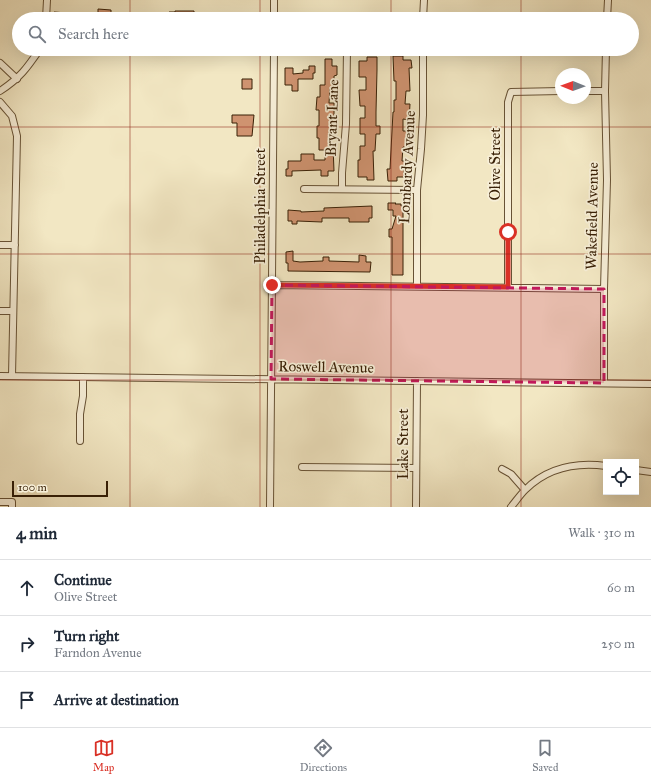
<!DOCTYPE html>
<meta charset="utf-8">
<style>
:root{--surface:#fff;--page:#f2f2f3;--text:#1f2937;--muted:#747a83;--line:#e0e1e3;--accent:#d93025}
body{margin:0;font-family:"IM FELL Great Primer",serif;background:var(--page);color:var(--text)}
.controls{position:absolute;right:12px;bottom:12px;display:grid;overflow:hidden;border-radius:0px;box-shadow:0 4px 16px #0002}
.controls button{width:36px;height:36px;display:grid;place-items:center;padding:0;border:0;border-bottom:1px solid var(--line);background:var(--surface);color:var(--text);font:20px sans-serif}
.compass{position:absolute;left:555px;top:68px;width:36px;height:36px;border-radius:50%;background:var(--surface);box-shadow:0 4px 16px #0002;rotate:271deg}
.scale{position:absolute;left:12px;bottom:10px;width:96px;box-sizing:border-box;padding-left:4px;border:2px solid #392006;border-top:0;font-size:11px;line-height:14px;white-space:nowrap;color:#392006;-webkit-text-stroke:3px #f7efd8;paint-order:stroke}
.stop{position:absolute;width:12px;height:12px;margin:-9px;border:3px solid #d93025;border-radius:50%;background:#fff}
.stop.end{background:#d93025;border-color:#fff;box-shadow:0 1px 4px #0008}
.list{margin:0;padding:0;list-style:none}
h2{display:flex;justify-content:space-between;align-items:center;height:52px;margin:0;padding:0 16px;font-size:17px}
h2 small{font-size:13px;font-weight:400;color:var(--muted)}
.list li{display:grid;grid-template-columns:26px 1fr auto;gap:12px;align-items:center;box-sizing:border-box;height:56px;padding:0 16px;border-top:1px solid var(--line)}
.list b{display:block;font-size:15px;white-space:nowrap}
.list p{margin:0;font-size:13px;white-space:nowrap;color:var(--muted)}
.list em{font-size:13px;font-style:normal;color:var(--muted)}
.icon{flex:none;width:22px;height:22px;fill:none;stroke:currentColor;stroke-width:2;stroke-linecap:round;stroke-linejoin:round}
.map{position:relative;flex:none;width:651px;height:507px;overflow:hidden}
.search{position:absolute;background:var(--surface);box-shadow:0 4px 16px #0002;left:12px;right:12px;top:12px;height:44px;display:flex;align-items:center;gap:10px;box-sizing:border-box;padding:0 14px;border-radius:22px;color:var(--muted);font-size:15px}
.sheet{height:220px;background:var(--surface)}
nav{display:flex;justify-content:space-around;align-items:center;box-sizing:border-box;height:56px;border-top:1px solid var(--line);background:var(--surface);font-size:11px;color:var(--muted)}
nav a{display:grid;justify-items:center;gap:2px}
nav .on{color:var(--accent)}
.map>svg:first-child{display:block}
.building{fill:#cf9370;stroke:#392006}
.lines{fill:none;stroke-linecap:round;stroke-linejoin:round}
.minor-casing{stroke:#675235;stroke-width:8}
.minor{stroke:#f7efd8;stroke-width:6}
.route{stroke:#d93025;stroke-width:5}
.marked{fill:#c2185b;fill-opacity:0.2;stroke:#c2185b;stroke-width:3;stroke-dasharray:8 5;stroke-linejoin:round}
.grid{fill:none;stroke:#8f2418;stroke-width:1;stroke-opacity:0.55}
.labels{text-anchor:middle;stroke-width:3.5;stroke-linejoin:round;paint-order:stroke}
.street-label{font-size:15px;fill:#392006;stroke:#f7efd8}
</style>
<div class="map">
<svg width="651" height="507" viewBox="0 0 651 507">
<rect width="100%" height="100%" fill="#f2e7c3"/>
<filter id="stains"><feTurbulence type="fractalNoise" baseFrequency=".005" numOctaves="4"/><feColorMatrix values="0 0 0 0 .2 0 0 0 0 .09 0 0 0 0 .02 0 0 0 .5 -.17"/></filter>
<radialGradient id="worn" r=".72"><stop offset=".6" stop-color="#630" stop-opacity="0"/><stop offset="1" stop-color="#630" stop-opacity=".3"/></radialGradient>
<path class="building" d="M98 9 111 10V19H85L86 13H98Z
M175 11H194V13L228 14V19H169V12H175Z
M54 12 67 13V19H54Z
M135 14 152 15V19H135Z
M286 14H304V19H286Z
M393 56H403V60H411L412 68H409L410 91H406L405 104H410L409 120 403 119V131H410V138L409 147H403L402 161H406V168H404V177H397V181H388L387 169H390L393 112H394V100H396V81H394Z
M367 57H377V70L376 112V126H380V134H376L375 151H373L374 180H367V177H358V160H360V146H365V134H360V118H365V106H360L359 90H366V77H359V61H367Z
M325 59H332V66H337V75L334 76V89H330L329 103H334V132H329V146H333L334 171H328V176H321V170L292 171V176H286V169H288V161H301V154H314V160H325V150H319V138H317V126H319V110H316L317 97H320V85H325Z
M309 66H315V73H313V79H298V91H292V85H285V68H293V74L303 73V70H309Z
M242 79H252V89H242Z
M232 115H254L252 136H237V123H232Z
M388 203H396L395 204H401V206H403V275H392V237H389V229H392L396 216H393V210H388Z
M372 206V218H369V222H349V218H322V222L297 221V224H292V221H288V210L301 211V212L324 211V208Z
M293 251V261L300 262 323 261V257H329V261L359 262V255L366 256V262H371L370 272 288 271V263H286V252Z"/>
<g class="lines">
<defs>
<path id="minor" d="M46 19 47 0
M274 19V0
M423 19 424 0
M607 19 608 0
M0 63 17 79
M0 91C20 78 27 68 40 49
M585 91H605
M0 102 12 116 17 136 12 376
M304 189 417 190
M342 189V173L346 124 347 49
M0 245H15
M272 285 604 289
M417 286V190L421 149 423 115V49
M508 287V102L511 92 561 91
M0 311H13
M0 376 651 384
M604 383V289L607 180 605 91 606 49
M80 441V414L83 396V377
M302 467 416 468
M502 469 511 474 525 490
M636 470 651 472
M0 502H12V507
M270 507 274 49
M416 507 417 381
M511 507C516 501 520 495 525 490 547 468 576 462 606 466"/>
</defs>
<use href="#minor" class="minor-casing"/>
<use href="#minor" class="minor"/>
</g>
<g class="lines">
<path class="route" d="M272 285 508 287V232"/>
</g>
<path class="marked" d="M272 285 604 289V383L271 379Z"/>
<path class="grid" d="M130 0V19M260 0V19M391 0V19M521 0V19M130 49V507M260 49V507M391 49V507M521 49V507M0 127H651M0 254H651M0 380H651"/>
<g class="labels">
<g class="street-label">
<text transform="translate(332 118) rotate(-88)" y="5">Bryant Lane</text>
<text transform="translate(495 164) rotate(-90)" y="5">Olive Street</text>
<text transform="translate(407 167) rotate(-87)" y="5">Lombardy Avenue</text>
<text transform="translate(260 206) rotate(-90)" y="5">Philadelphia Street</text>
<text transform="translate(592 216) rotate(-89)" y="5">Wakefield Avenue</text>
<text transform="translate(326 367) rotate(1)" y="5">Roswell Avenue</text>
<text transform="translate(403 444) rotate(-90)" y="5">Lake Street</text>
</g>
</g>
<rect width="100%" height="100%" filter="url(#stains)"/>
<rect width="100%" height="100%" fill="url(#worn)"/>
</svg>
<div class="controls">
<button><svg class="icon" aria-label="locate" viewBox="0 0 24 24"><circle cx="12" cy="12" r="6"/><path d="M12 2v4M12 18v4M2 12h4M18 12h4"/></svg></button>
</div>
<svg class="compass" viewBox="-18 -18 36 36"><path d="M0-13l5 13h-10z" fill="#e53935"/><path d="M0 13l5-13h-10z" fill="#747a83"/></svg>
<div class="scale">100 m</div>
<div class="stop" style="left:508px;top:232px"></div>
<div class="stop end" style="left:272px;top:285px"></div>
<div class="search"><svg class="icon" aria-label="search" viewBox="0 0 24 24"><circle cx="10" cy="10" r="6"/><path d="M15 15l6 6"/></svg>Search here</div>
</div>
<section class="sheet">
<h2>4 min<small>Walk · 310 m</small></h2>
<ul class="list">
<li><svg class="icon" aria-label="ahead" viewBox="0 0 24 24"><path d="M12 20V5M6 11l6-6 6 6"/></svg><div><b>Continue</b><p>Olive Street</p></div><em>60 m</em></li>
<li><svg class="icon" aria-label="right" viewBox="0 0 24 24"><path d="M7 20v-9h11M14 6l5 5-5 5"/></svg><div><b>Turn right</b><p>Farndon Avenue</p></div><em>250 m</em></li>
<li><svg class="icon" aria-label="arrive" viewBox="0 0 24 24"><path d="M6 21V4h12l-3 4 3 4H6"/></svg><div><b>Arrive at destination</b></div></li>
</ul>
</section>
<nav>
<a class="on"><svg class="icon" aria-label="map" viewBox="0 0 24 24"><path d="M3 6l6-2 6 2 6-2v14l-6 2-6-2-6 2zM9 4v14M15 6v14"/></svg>Map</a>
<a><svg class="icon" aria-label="directions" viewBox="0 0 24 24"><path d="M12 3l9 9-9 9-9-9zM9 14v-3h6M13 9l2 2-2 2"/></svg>Directions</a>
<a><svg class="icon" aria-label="saved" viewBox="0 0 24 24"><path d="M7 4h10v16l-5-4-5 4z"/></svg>Saved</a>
</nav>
